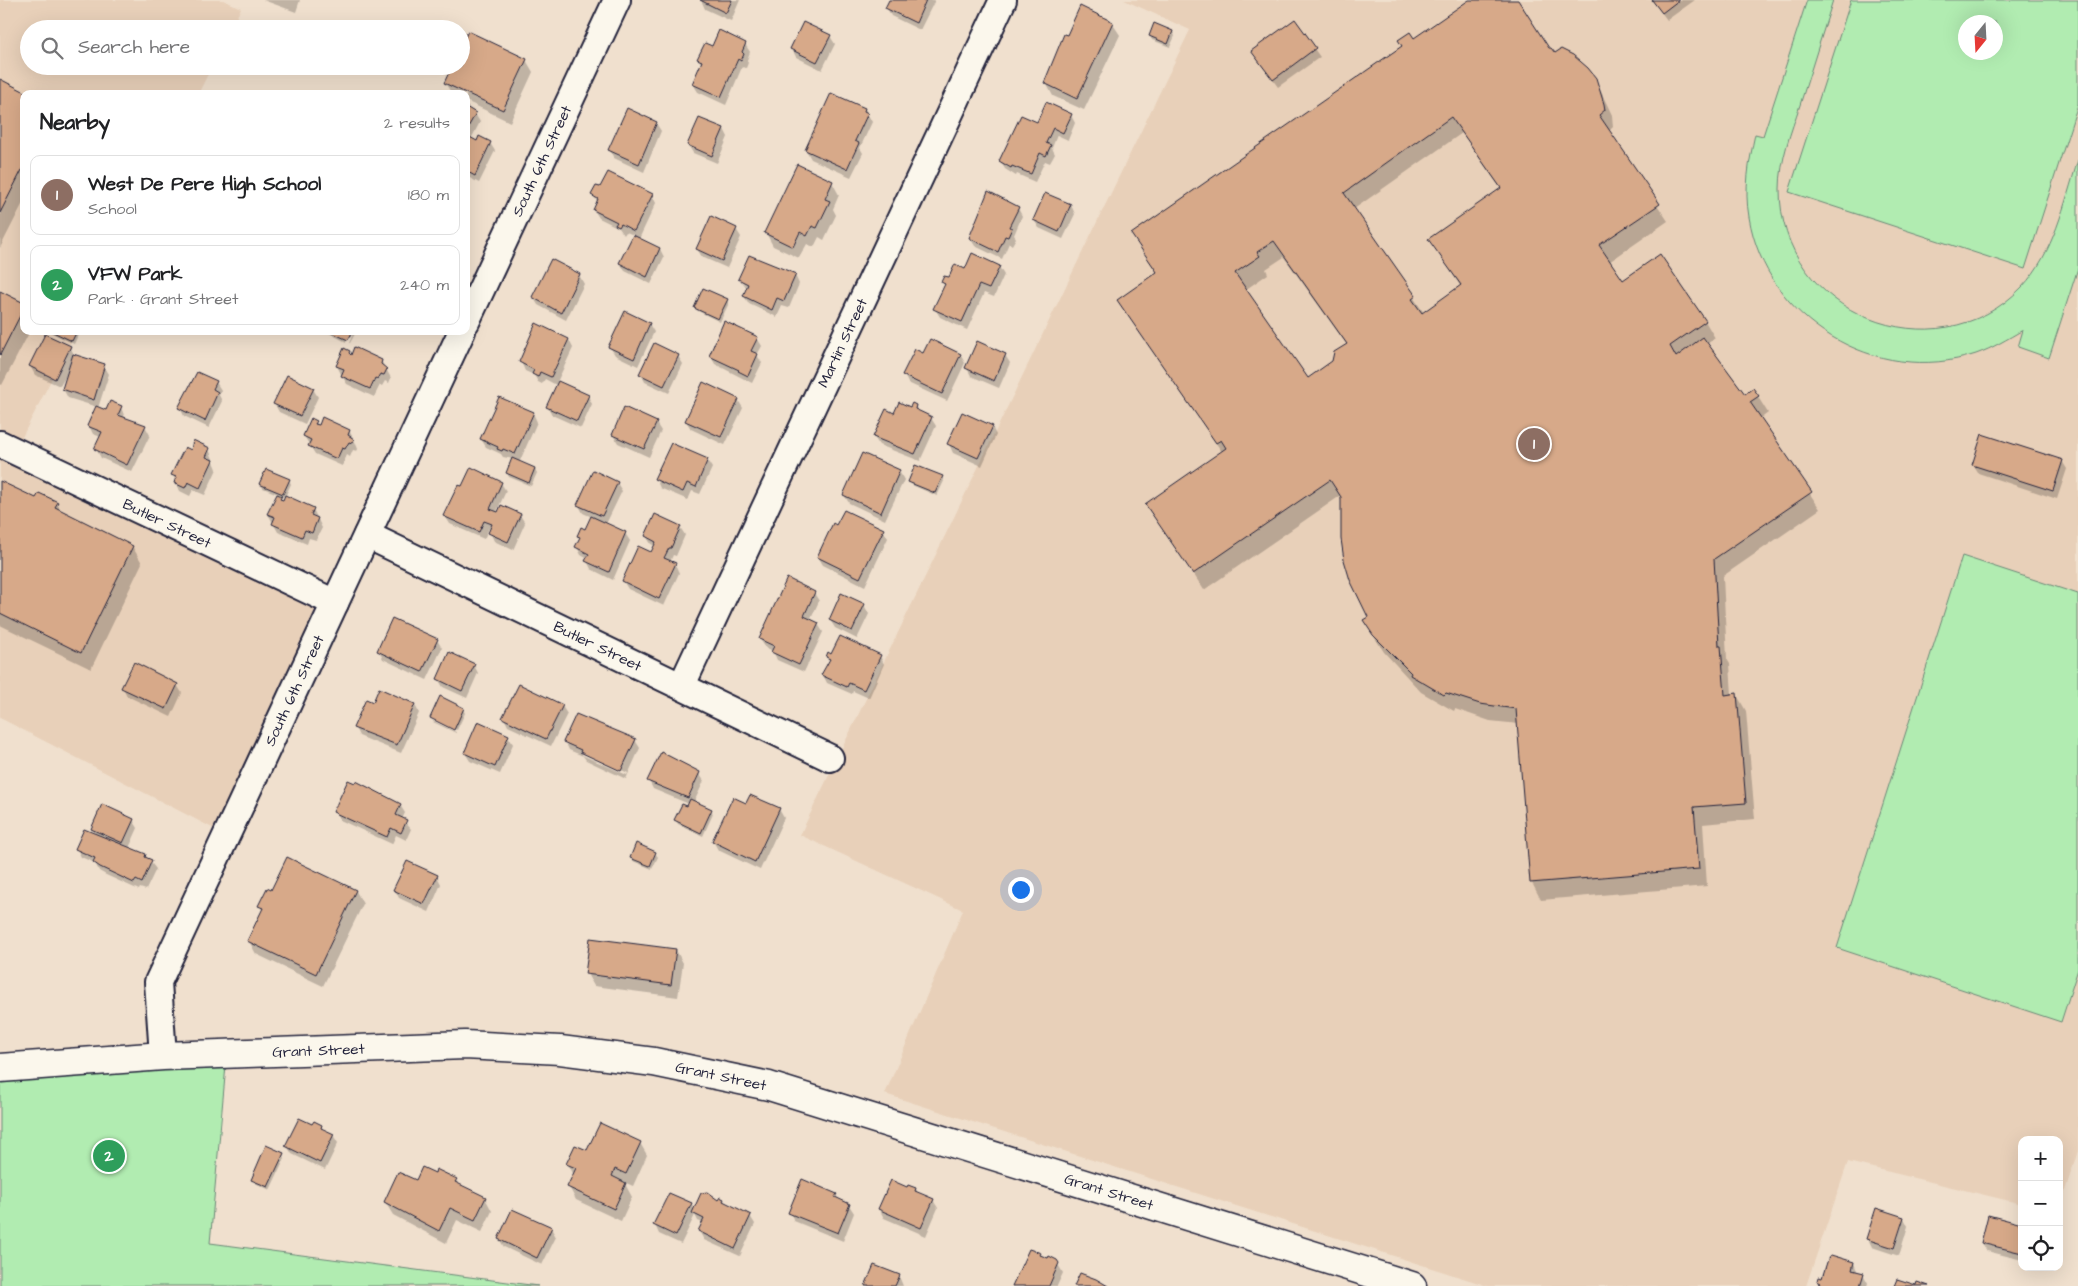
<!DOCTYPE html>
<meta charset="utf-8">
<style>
:root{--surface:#fff;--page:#f2f2f2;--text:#202124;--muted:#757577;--line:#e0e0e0;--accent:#7c3aed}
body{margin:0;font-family:"Architects Daughter",sans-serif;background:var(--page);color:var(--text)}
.controls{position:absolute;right:15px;bottom:15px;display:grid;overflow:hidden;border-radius:10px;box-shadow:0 5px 20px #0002}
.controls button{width:45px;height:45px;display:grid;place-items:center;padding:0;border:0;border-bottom:1px solid var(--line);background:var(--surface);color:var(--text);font:25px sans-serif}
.compass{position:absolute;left:1958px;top:15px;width:45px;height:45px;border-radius:50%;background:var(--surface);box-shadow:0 5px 20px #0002;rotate:198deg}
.you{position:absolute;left:1020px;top:889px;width:18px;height:18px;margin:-12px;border:4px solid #fff;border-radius:50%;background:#1a73e8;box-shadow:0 0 0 8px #1a73e833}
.badge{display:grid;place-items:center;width:32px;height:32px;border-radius:50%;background:var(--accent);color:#fff;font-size:16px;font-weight:700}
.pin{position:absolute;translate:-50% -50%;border:2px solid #fff;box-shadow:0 1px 5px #0006}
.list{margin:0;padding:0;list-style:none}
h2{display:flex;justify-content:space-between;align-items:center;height:65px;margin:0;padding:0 20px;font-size:21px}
h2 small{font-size:16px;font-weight:400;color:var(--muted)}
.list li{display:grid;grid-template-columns:32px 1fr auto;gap:15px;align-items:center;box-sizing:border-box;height:80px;margin:0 10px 10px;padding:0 10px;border:1px solid var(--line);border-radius:10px}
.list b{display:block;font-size:19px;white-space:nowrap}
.list p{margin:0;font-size:16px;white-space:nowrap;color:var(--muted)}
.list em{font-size:16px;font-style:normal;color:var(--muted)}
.icon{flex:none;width:28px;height:28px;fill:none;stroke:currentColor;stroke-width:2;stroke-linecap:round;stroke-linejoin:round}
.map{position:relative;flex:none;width:2078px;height:1286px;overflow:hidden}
.search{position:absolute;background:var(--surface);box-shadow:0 5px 20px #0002;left:20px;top:20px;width:450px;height:55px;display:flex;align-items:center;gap:12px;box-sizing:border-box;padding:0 18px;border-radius:28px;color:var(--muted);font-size:19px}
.panel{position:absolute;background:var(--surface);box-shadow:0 5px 20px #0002;left:20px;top:90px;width:450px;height:245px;border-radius:10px}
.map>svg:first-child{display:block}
.built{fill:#e8d0b9;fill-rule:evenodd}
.green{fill:#b1ecb1;stroke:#6a8776;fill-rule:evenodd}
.shadow{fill:#0003;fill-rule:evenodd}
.building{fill:#d7a989;stroke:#22223b;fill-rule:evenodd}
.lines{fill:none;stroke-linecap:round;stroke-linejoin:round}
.minor-casing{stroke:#22223b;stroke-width:30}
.tertiary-casing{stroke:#22223b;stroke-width:31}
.minor{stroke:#fbf7ec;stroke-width:26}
.tertiary{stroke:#fbf7ec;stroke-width:28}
.labels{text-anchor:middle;stroke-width:4;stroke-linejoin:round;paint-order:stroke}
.street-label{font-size:15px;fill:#22223b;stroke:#fbf7ec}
</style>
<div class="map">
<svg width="2078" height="1286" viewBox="0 0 2078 1286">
<rect width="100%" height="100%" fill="#f0e0ce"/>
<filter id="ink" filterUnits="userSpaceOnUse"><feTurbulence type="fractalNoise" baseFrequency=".02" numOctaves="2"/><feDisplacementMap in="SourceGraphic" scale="10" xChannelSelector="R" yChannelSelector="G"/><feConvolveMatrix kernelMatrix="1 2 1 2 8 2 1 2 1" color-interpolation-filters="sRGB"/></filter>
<g filter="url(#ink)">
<path class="built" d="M0 0H223L241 8 231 29H29V66H212L198 94H24V331H76L15 451 335 603 226 835 0 718Z
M1124 0H2078V1151L2059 1209V1140H2022V1204L1848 1162 1806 1286H1488L885 1094 963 910 800 835 1190 30ZM1966 22H1996V52H1966Z"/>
<path class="green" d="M1807 0H1833C1822 35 1811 70 1800 105 1791 132 1780 160 1780 189 1779 313 1936 377 2022 287 2054 253 2064 204 2078 160V268L2049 358 2018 347 2023 330C2007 339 1993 348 1976 354 1876 387 1766 320 1749 217 1744 189 1749 162 1755 134L1763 136Z
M1851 0H2078V104L2025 269 1789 192ZM1996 22V52H1966V22Z
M1962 556 2078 594V969L2061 1022 1837 948Z
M227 1054 210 1243 538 1286H0V1068Z"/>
<path class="shadow" d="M263 0H300L296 12Z
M701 0H740L731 21 705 9Z
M890 0H935L920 30 891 16 887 8Z
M1471 0H1516L1548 49 1595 79 1612 115 1613 127 1608 132 1668 221 1609 262 1623 282 1705 321 1715 338 1707 344 1744 396 1753 389 1768 413 1760 419 1820 509 1723 576 1727 659 1730 664 1732 695H1737L1746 711 1755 819 1703 824 1707 886 1541 900 1532 883 1519 724 1490 721 1455 709 1454 711 1421 692 1384 652 1364 621 1369 618 1340 496 1204 590 1147 504 1222 452 1119 300 1158 274 1132 235ZM1462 133 1501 189 1430 239 1461 287 1424 313 1354 209ZM1284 257 1347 345 1333 362 1307 379 1245 290 1268 274 1266 269Z
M1652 0H1695L1667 20Z
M1081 8 1112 23 1120 35 1084 110 1053 96 1046 83 1055 58Z
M1294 21 1320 57 1278 87 1257 59Z
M1155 25 1173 32 1175 36 1170 47 1152 40 1150 36Z
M830 36 835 44 822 70 796 57 792 49Z
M745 44 750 52 747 60 748 63 746 68 742 67 726 105 698 92 693 84 702 65 699 59 713 48Z
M526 60 533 72 510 122 466 101V94H452L445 83 461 66Z
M0 81 24 94V201L0 248Z
M466 109 475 114 480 122 471 139 477 143H490L495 151 479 183 466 176V137L470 139 471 137 466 134Z
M865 109 872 122 860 148 863 153 851 177 811 159 806 150Z
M1071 115 1075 123 1068 140 1057 135 1052 148 1055 154 1050 163 1045 161 1035 182 1017 174 1016 176 1005 169 1000 161 1037 123Z
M656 123 661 131 644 172 614 158 609 150Z
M724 129 728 137 717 163 693 153 688 145Z
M832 182 839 195 833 209 836 215 824 240 819 237 814 247 807 244 799 258 773 246 766 233Z
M1046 194 1071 205 1075 214 1063 239 1039 228 1034 220Z
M593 195H652L656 203 639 239 660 249 664 257 651 284 625 271 620 263 634 235 626 232 624 235 619 228 599 218 594 210 598 203Z
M1018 208 1022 216 1014 235 1016 238 1012 245 1009 243 1002 259 975 246 970 238Z
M736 229 741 237 727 268 702 257 697 249Z
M552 260 579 275 584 284 566 320 538 305 533 297Z
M999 267 1004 275 994 297 984 293 967 330 940 317 935 309 945 286 943 282 965 270Z
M795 275 799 284 789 308 782 306 777 317 749 304 744 296 747 288 740 279Z
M0 292 24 305V331H30L2 385 0 384Z
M727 300 729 303 720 322 698 311 695 308Z
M649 324 654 332 638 366 615 355 610 347Z
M48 331H80L74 344Z
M325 331H351L346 342Z
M354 331 356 332 350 343H349Z
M757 338 762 346 757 355 762 363 752 383 715 364 710 355Z
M569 340 573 348 557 382 588 396 592 404 581 428 552 415 548 407 558 386 545 379 542 384 538 382 534 375 525 371 521 362Z
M70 347 75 356 104 366 109 374 98 408 107 411 121 407 125 418 145 426 150 435 132 472 101 458 96 449 101 437 93 434 89 426 97 407 68 398 63 389 70 369 60 386 35 375 30 366Z
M349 352 352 356 381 361 386 369 391 378 389 383 385 381 382 386 380 385 374 397 347 384 342 376 337 366Z
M960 354 965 363 947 401 908 383 904 375 923 355Z
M1005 355 1010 363 999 388 971 376 967 368Z
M678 356 683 364 669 393 645 382 641 374Z
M216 382 221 390 219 395 222 401 209 428 184 416 180 408Z
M313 389 318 397 305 424 279 412 274 403Z
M738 400 743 408 725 445 691 429 686 421Z
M915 406 919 413 931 418 936 426 920 461 879 445 874 437 895 415Z
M533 413 537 422 519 463 535 469 537 473 531 486 509 477 507 473 513 459 503 457 501 454 486 447 481 439Z
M316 422 319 427 349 431 354 439 358 449 357 451 353 450 350 457 347 455 342 466 315 454 310 446 304 436Z
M656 423 661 431 649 457 618 443 613 435Z
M992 427 996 435 982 466 953 453 949 444Z
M209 449 217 469 205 495 193 490 190 496 180 491 173 475 192 452Z
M707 460 712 468 700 494 692 491 688 500 660 488 656 479Z
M2062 461 2067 469 2057 499 1978 473 1973 465Z
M899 471 904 480 885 520 849 503 844 495Z
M942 477 944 481 937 496 912 485 910 482Z
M289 480 291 484 285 497 263 488 261 484Z
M0 482 37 500 57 503 62 512 132 546 142 563 91 669 0 625Z
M501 483 506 491 496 513 520 515 525 523 513 550 494 541 490 532 491 529 489 528 484 539 450 524 445 516 463 488Z
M617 483 622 491 606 524 625 533 630 541 613 580 591 569 587 561 588 559 581 555 577 547 581 539 578 535 585 531 592 517 583 513 578 504Z
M279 494 283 502 313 509 322 528 316 540 309 538 307 544 278 532 268 514Z
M680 527 685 535 676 556 673 555 670 562 675 564 679 573 664 606 628 589 623 581 652 554 655 546 651 544 646 536Z
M883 530 888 538 865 586 823 565 818 557Z
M814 593 819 601 810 621 818 624 823 632 804 672 777 660 773 651 765 647 760 639Z
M864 605 869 614 857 639 835 628 830 620Z
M437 640 442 648 427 680 383 659 379 651Z
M880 656 884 664 869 698 853 691 852 694 827 683 823 675 830 661 827 657Z
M474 665 478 673 467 698 443 687 438 679Z
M177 685 182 693 171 717 127 696 123 688Z
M374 704 415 705 419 713 401 753 359 736 355 728Z
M562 706 567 714 551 746 508 726 504 718Z
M463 709 465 713 457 730 431 718Z
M433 721 456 732V733L433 722Z
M508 736 513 744 500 774 470 761 465 753Z
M635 740 640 748 626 779 586 760 583 756 569 750 565 741ZM582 752 628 773 627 775 582 755Z
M699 773 704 781 694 802 711 810 713 814 703 836 678 824 676 820 689 804 653 789 649 781Z
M751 796 779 809 784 818 760 870 718 850 713 841 747 804Z
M400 805 405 813 402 819 411 829 406 840 396 835 392 844 340 820 335 812Z
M133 820 138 828 129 848 145 855 156 869 146 890 140 888 139 890 106 875 99 871 95 863 81 857 77 849 96 835 92 829Z
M655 853 658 857 652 869 633 861 631 857Z
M288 859 356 891 363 904 323 986 256 954 249 941 263 911 260 906 272 892Z
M437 876 441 884 429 912 399 898 395 890Z
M676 950 683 963 678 997 594 986 587 974Z
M313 1126H321L324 1131 333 1135 338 1143 325 1170 292 1154 287 1146Z
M640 1143 647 1155 633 1186 624 1182 632 1197 621 1221 576 1200 569 1187 574 1175 568 1164 588 1152Z
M283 1154 285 1158 270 1190 255 1183 253 1180Z
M435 1175 456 1180 459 1186 485 1198 492 1211 482 1232 457 1220 446 1243 393 1215 385 1202 416 1182Z
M907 1189H916L918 1193 933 1200 938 1208 926 1236 884 1218 879 1209Z
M836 1195 839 1200 849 1205 854 1213 843 1241 794 1221 790 1212Z
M724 1200 726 1204 750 1216 755 1224 740 1256 704 1240 699 1231 703 1223 698 1221 695 1215 681 1244 659 1234 655 1225 691 1204 695 1211Z
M1904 1218 1908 1226 1899 1256 1872 1247 1868 1239Z
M2022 1225V1260L1987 1251 1982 1243Z
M551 1228 556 1237 542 1265 504 1247 499 1239Z
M1030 1251 1056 1261 1063 1273 1057 1286H1014Z
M1854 1263 1858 1273 1863 1274 1868 1283 1867 1286H1821L1818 1281Z
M899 1276 903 1286H867Z"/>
<path class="building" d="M700 0H732L726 13Z
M889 0H926L916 23 885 8Z
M1469 0H1518L1549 48H1551L1555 53 1561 49 1573 55 1588 68 1596 78 1604 104 1605 110 1599 115 1660 204 1599 245 1623 280 1660 254 1706 321 1670 346 1676 357 1703 337 1745 394 1753 388 1759 396 1750 402 1812 492 1714 559 1719 646H1721L1725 695 1737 693 1746 803 1694 807 1699 869 1530 883 1516 709 1480 704 1446 693 1444 695 1410 675 1411 673 1373 635 1363 620 1368 617 1350 580 1344 560 1341 539V497L1330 480 1193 574 1145 504 1226 448 1221 440 1216 443 1117 300 1157 272 1131 234 1402 46 1398 40 1410 32 1414 38ZM1451 117 1501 188 1428 239 1461 285 1422 313 1412 299 1416 296 1344 193ZM1274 241 1347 344 1334 352 1332 361 1308 378 1235 273 1260 256 1257 252Z
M1652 0H1679L1662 13Z
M1080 6 1113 22 1077 99 1044 83 1064 34 1067 35Z
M1295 19 1316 48 1273 80 1251 51Z
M803 22 831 35 817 62 790 49Z
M1154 23 1173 31 1168 44 1149 36Z
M719 30 746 43 742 52 744 54 741 61 738 59 721 97 692 84 702 61 697 59 705 43 712 46Z
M468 31 527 59 503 110 444 83 452 66H461V46Z
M0 79 29 94H24V166L0 213Z
M831 93 865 108 864 111 868 113 855 141 859 143 847 169 805 150Z
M1046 102 1072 114 1063 133 1053 128 1046 143 1051 145 1046 156 1040 153 1031 174 1012 166 1011 168 999 161 1021 115 1037 122Z
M466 107 476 113 467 129H466Z
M627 108 657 122 639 164 608 150Z
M699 118 724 128 712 156 687 145Z
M466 135 477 141 479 136 491 142 475 176 466 171Z
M797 164 833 181 825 199 830 201 817 228 812 226 807 236 800 232 793 247 764 233Z
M608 172 653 194 634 231 621 224 619 227 615 225 617 222 593 210 598 199 591 195 596 186 600 187Z
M988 191 1019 207 1009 227 1012 228 1008 237 1005 236 998 252 969 238Z
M1045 193 1071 204 1059 232 1033 220Z
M711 216 737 228 722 261 696 249Z
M633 235 660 248 647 277 619 263Z
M972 253 1000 266 989 289 979 285 962 322 933 309 945 284 941 282 944 276 949 277 955 264 965 269Z
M749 255 796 274 784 301 777 298 772 310 743 296 748 284 738 279Z
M551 259 580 274 561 313 532 297Z
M703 288 728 299 718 319 694 308Z
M0 291 24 303V308L0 355Z
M625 311 650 323 634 359 608 347Z
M724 321 758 337 751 351 758 354 748 376 738 371 739 370 709 356Z
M536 323 569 339 551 377 540 372 538 377 532 374 534 370 519 362Z
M51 331H77L72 341Z
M328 331H353L348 340Z
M45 334 71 346 55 379 29 366Z
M930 339 961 354 942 394 902 375 915 349 923 353Z
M977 341 1006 354 994 381 965 368Z
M654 343 679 355 664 386 639 374Z
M354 347 382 360 381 364 387 369 384 375 380 374 377 379 375 378 370 389 341 376 344 369 336 366 344 348 350 351 349 353 351 355Z
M73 354 105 364 94 400 62 389Z
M197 372 217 381 213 389 218 392 205 421 178 408Z
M287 375 314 388 300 416 273 404Z
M558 381 589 395 577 421 546 407Z
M703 382 739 399 721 437 685 421Z
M499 397 534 412 515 454 503 449 502 451 497 449 498 447 480 439Z
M110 401 122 406 118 415 146 425 127 465 94 449 102 432 87 426 96 406 106 410Z
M899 402 910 407 912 403 916 405 915 409 932 417 915 454 873 437 886 409 894 413Z
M624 407 657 422 644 449 612 435Z
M962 412 993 426 978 458 947 444Z
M322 417 350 430 348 435 354 439 352 443 349 442 345 449 342 448 337 459 308 446 311 440 303 436 311 418 317 421 315 424 319 425Z
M1982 434 2063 460 2053 491 1972 465Z
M193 440 210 448 206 457 213 460 200 488 188 482 185 488 174 483 176 477 171 475 185 447 191 450Z
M671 443 708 459 696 487 687 483 683 492 654 479Z
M862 453 900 470 881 513 843 495Z
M512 458 535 468 529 483 506 473Z
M915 465 943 476 935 493 908 482Z
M471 467 502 482 490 509 498 512 501 505 521 514 508 542 488 533 492 524 484 521 479 532 443 516 458 485 462 486Z
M266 469 290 479 283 494 259 484Z
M593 470 618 482 602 516 577 505Z
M0 481 36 498 39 493 58 502 55 507 133 546 81 653 0 613Z
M277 494 282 496 280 499 283 500 285 495 314 508 311 515 318 518 312 533 305 530 302 537 272 524 275 517 267 514Z
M844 510 884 529 860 578 817 557 833 523 836 525Z
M655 514 681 526 671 548H669L664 558 676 563 659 599 622 581 638 546 651 552 656 542 645 536Z
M591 516 626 532 609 572 585 561 589 554 575 547 580 537 577 536 581 527 585 529Z
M787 578 815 592 804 616 819 623 799 665 771 652 774 646 759 639Z
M841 593 865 604 852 631 829 620Z
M392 618 438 639 422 672 377 651Z
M840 636 881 655 864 690 849 683 847 687 821 675 830 659 826 657 828 652 831 654Z
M449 652 475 664 462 691 437 679Z
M134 662 178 684 166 709 121 688Z
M519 684 563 705 546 739 502 718Z
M379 688 415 704 397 745 353 728 366 699 373 702Z
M440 696 464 708 454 730 430 718Z
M576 714 636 739 621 771 580 752 581 750 563 742Z
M478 721 509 735 495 767 464 753Z
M661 752 700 772 688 798 647 781Z
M348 780 355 783 356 781 401 804 396 815 407 820 401 833 391 828 387 837 333 812Z
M750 795 780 808 755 862 712 841 733 797 746 803Z
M690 799 712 809 701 833 674 820 682 804 687 806Z
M102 804 134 819 123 843 91 829Z
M84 829 146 854 145 857 152 860 142 883 136 880 134 883 100 867 93 862 95 858 75 849Z
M636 843 656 852 650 866 630 858Z
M287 857 356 890 316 974 247 941 263 908 258 906 267 888 271 890Z
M407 861 438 875 424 904 393 890Z
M590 938 676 949 671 985 585 974Z
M299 1118 312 1124 314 1121 322 1125 321 1128 334 1134 320 1163 285 1146Z
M600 1123 641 1142 626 1174 615 1169 612 1176 626 1183 614 1209 567 1187 576 1168 566 1164 575 1145 587 1150Z
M266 1145 284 1153 268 1187 251 1180Z
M422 1167 435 1173 436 1169 457 1179 455 1182 486 1197 475 1220 450 1208 439 1231 384 1202 398 1172 416 1180Z
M802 1179 837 1194 835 1197 850 1204 838 1233 788 1213Z
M891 1180 907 1187 908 1185 916 1188 915 1191 934 1199 921 1228 878 1209Z
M707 1192 718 1200 720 1197 724 1199 723 1201 751 1215 735 1249 698 1231 704 1219 692 1213 701 1193Z
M669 1193 692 1203 676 1236 653 1225Z
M1876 1208 1904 1217 1894 1248 1866 1239Z
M512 1209 552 1227 537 1258 498 1239Z
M1988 1215 2022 1224V1253L1981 1243Z
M1029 1249 1041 1253 1040 1255 1048 1258 1049 1256 1057 1260 1059 1263 1049 1286H1012Z
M1831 1255 1854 1262 1852 1270 1864 1273 1860 1286H1820L1821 1283 1817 1281 1818 1277 1822 1278 1829 1256Z
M874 1265 900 1275 895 1286H865Z
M1080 1273 1096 1279 1108 1286H1074Z
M1897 1279 1916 1285 1917 1282 1929 1286H1894Z"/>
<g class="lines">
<defs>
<g id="minor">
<path id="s1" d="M466 322 617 0"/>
<path id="s2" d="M0 444 335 603"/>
<path id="s3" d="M367 535 830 758"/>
<path id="s4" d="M682 685 1003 0"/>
<path id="s5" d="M163 1056 158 982 462 331"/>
</g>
<g id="tertiary">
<path id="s6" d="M0 1068 163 1056 465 1045 560 1050 654 1062 769 1086 1412 1286"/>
</g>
</defs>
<use href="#minor" class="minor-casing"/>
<use href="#tertiary" class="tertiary-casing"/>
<use href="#minor" class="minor"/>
<use href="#tertiary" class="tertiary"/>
</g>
</g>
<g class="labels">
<g class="street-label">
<text dy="5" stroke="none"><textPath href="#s1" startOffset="178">South 6th Street</textPath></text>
<text dy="5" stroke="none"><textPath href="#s4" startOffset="378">Martin Street</textPath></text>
<text dy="5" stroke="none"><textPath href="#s2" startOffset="185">Butler Street</textPath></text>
<text dy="5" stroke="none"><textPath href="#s3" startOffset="256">Butler Street</textPath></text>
<text dy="5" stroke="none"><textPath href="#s5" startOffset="396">South 6th Street</textPath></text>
<text dy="5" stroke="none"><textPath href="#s6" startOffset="319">Grant Street</textPath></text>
<text dy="5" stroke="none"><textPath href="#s6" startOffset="724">Grant Street</textPath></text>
<text dy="5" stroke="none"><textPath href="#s6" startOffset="1129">Grant Street</textPath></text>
</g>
</g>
</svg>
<div class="controls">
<button>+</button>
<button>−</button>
<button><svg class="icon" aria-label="locate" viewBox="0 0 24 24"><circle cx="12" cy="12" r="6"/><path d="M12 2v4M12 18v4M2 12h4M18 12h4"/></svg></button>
</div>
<svg class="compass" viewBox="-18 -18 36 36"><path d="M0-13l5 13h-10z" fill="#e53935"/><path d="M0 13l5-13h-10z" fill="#757577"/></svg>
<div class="you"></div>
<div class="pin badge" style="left:1534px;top:444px;background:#8d6e63">1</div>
<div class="pin badge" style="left:109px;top:1156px;background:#2e9e5b">2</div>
<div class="search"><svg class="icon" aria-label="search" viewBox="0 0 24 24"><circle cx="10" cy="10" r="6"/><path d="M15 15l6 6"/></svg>Search here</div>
<section class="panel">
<h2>Nearby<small>2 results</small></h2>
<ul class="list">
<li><span class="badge" style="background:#8d6e63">1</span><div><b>West De Pere High School</b><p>School</p></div><em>180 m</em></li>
<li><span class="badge" style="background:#2e9e5b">2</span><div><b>VFW Park</b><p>Park · Grant Street</p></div><em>240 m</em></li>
</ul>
</section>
</div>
